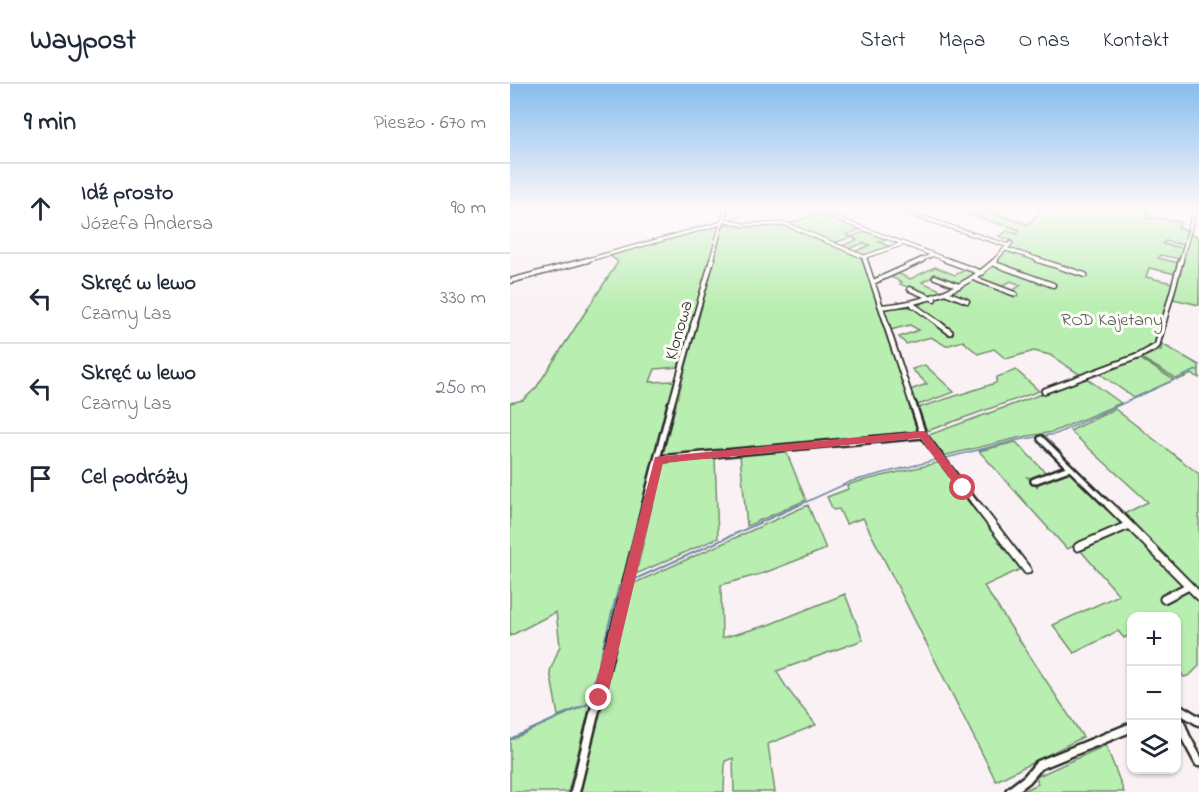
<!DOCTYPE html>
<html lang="pl">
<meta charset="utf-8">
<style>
:root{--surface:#fff;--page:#f2f2f3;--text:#1f2937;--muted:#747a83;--line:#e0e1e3}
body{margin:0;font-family:"Indie Flower",sans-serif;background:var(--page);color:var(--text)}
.controls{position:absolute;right:18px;bottom:18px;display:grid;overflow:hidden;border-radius:12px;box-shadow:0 2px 4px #0004}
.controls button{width:54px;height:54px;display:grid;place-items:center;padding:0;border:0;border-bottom:2px solid var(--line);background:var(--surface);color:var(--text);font:30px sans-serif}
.stop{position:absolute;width:18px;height:18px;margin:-14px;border:4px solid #d1495b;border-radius:50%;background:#fff}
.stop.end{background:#d1495b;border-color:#fff;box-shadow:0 2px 6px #0008}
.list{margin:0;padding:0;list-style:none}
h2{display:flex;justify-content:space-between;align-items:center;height:78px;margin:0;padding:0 24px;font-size:26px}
h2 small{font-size:20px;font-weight:400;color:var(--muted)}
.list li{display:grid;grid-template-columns:39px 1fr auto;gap:18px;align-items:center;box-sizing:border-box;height:90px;padding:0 24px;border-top:2px solid var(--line)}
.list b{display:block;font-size:22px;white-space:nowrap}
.list p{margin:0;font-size:20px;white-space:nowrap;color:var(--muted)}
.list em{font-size:20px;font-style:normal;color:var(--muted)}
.icon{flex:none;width:33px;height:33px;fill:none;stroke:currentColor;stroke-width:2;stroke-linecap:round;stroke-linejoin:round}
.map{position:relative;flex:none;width:689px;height:708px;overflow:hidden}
header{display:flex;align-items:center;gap:36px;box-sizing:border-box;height:84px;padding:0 30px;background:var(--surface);border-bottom:2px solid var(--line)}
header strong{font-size:28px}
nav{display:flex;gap:33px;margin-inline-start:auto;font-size:21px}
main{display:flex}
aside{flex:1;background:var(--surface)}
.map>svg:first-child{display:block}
.green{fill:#b8eeb0;stroke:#728c6e;stroke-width:1.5}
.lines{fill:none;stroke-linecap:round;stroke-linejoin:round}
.stream-far1{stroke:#6c8aa4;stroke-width:1.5}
.stream{stroke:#6c8aa4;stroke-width:2}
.minor-far5-casing{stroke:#2b2b2b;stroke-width:5}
.minor-far4-casing{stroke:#2b2b2b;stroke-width:7}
.minor-far3-casing{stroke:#2b2b2b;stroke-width:8}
.minor-far2-casing{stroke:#2b2b2b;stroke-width:10}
.minor-far1-casing{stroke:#2b2b2b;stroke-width:11}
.minor-casing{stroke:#2b2b2b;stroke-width:13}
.minor-far5{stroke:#fdfcf7;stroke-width:3}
.minor-far4{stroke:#fdfcf7;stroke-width:4}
.minor-far3{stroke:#fdfcf7;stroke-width:4.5}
.minor-far2{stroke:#fdfcf7;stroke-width:5}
.minor-far1{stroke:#fdfcf7;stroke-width:7}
.minor{stroke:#fdfcf7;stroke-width:8}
.route{fill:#d1495b}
.labels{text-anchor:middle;stroke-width:6;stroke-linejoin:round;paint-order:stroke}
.far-park-label{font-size:18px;fill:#4e5c4c;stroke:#fdfcf7}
.far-street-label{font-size:18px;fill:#2b2b2b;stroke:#fdfcf7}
</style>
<header>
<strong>Waypost</strong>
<nav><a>Start</a><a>Mapa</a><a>O nas</a><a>Kontakt</a></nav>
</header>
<main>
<aside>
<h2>9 min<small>Pieszo · 670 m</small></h2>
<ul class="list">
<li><svg class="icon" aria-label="ahead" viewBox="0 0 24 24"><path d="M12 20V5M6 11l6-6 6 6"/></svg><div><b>Idź prosto</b><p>Józefa Andersa</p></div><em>90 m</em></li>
<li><svg class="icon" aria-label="left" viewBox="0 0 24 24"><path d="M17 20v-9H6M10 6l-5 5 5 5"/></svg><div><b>Skręć w lewo</b><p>Czarny Las</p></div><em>330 m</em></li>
<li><svg class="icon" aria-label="left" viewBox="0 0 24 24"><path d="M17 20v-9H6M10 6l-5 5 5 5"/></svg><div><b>Skręć w lewo</b><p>Czarny Las</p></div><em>250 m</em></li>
<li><svg class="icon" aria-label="arrive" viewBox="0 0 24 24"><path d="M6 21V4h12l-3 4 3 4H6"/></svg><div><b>Cel podróży</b></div></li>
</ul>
</aside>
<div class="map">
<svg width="689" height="708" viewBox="0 0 689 708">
<rect width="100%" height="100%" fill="#faf1f5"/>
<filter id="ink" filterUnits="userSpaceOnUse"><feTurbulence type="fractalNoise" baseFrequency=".0167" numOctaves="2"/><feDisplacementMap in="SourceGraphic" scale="12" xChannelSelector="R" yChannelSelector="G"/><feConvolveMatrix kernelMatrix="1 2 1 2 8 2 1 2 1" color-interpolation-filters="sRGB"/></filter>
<g filter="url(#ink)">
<path class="green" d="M439 125H467L518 140 531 127 527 125H637L639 127 636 134H649L671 138 668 143 677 146 674 161 655 157 653 160 673 164 670 175 650 171 648 174 669 179 666 190 639 184 636 193 663 199 647 260 639 262 642 265 572 292 540 271 524 267 496 275 484 265 468 270 453 257 436 262 421 253 396 260 389 253 409 246 400 241 380 246 372 223H405L464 195 506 211 501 208 511 201 501 197 490 203 466 194 503 159 500 156 489 152 497 147 507 150 510 146Z
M310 129 351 145 336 151 341 153 357 147 377 155 369 158 381 163 355 172 344 168 360 161 354 159 338 165 331 162 347 156 341 153 324 159 353 174 377 253 410 347 152 373 213 143 216 140H277Z
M210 140 168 283 145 285 140 298 164 297 58 708H0V656L68 624 48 632 40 587 50 562 46 528 0 552V319L13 316 26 304 108 178 99 171Z
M679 150 689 153V221L663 215Z
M425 183 445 191 457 185 467 190 449 200 424 192 412 198 435 208 423 214 390 200 392 198 378 192 385 188 400 195Z
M652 260 689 281V294L682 290 668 296 633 275V273L651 266Z
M629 274 664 296 624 314 589 289Z
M415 281 444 308 405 322 400 306 417 300 402 285Z
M506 286 529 307 417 347 408 324 486 299 487 293Z
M576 294 611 319 543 348 512 353 433 372 416 352Z
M605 325 689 390V507L612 431 638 418 560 347Z
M506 358 536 389 523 394 517 393 527 403 528 399 557 388 565 390 610 435 611 441 557 465 469 367Z
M276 367 296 416 237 442 230 371Z
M205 373 208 454 126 490 152 379Z
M431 378 508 479 511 485 474 502 573 653 486 697 353 434 336 440 329 425 323 426 317 413 338 405 337 402 343 399Z
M298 421 316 465 254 489 211 501 212 554 258 541 335 510 353 556 267 587C276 607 293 623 306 641L258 660 265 708H224L223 674 215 677 214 708H70L86 638 98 606 99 590 120 501Z
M619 446 689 515V582L680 591 674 593 667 584 666 532H622L621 550 614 554 608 547 564 569 543 541 609 511 571 467Z
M596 661 614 708H511L528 700 526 693Z"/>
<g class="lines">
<path class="stream-far1" d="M218 125 217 134 219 136 237 130
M666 295 689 285
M436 374 508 356 546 350 664 296
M285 423 342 397 426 376"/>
<path class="stream" d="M123 496 289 421
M0 655 78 620 109 502"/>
<defs>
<path id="minor-far5" d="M301 125 440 177
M386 125 499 162
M213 135 233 141 276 140 354 173 355 177
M496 165 533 177
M354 173 392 160
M73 177 212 139
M201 177 216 125
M409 177 422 171
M484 177 501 159
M671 177 685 125"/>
<path id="minor-far4" d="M355 176 377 241
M436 176 472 189
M528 176 575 191
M482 179 543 201
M425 193 449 202
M463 194 505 210
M0 197 78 176
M363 198 412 176
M400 205 424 215
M437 209 457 217
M403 221 431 241
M371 223C416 219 452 206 486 176
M183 241 202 176
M653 241 671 176"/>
<path id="minor-far3" d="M376 240 403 322
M429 240 440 248
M534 307 629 272 647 262 653 240
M161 322 184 240"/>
<path id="minor-far2" d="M403 320 413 351 468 423
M531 355 600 423
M149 375 413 351
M524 397 559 384
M135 423 161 320"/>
<path id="minor-far1" d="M467 421 517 486
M619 441 689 512
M568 463 619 441 599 421
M654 515 679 502
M104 549 136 421"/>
<path id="minor" d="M666 623 689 637
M666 628 675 652 689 678
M65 708 104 548
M500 708 517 695 529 681 622 643"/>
</defs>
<use href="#minor-far5" class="minor-far5-casing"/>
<use href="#minor-far4" class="minor-far4-casing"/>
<use href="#minor-far3" class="minor-far3-casing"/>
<use href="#minor-far2" class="minor-far2-casing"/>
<use href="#minor-far1" class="minor-far1-casing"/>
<use href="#minor" class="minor-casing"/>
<use href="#minor-far5" class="minor-far5"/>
<use href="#minor-far4" class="minor-far4"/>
<use href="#minor-far3" class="minor-far3"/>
<use href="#minor-far2" class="minor-far2"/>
<use href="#minor-far1" class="minor-far1"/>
<use href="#minor" class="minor"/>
</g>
</g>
<linearGradient id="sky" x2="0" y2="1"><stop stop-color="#88bded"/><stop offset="0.56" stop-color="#fdf9fa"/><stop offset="1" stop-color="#fdf9fa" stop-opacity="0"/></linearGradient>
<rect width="689" height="224" fill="url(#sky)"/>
<path class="route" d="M413 347 416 348 456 401V407H449L410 354 153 379 97 614 95 620 89 622 84 620 82 614 145 373Z"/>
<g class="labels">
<g class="far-park-label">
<text x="602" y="241">ROD Kajetany</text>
</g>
<g class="far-street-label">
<text transform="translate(168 246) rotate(-74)" y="6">Klonowa</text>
</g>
</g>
</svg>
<div class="controls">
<button>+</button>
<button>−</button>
<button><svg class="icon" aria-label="layers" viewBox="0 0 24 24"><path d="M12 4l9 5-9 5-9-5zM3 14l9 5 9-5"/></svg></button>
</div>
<div class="stop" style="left:453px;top:404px"></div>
<div class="stop end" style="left:89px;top:614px"></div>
</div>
</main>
